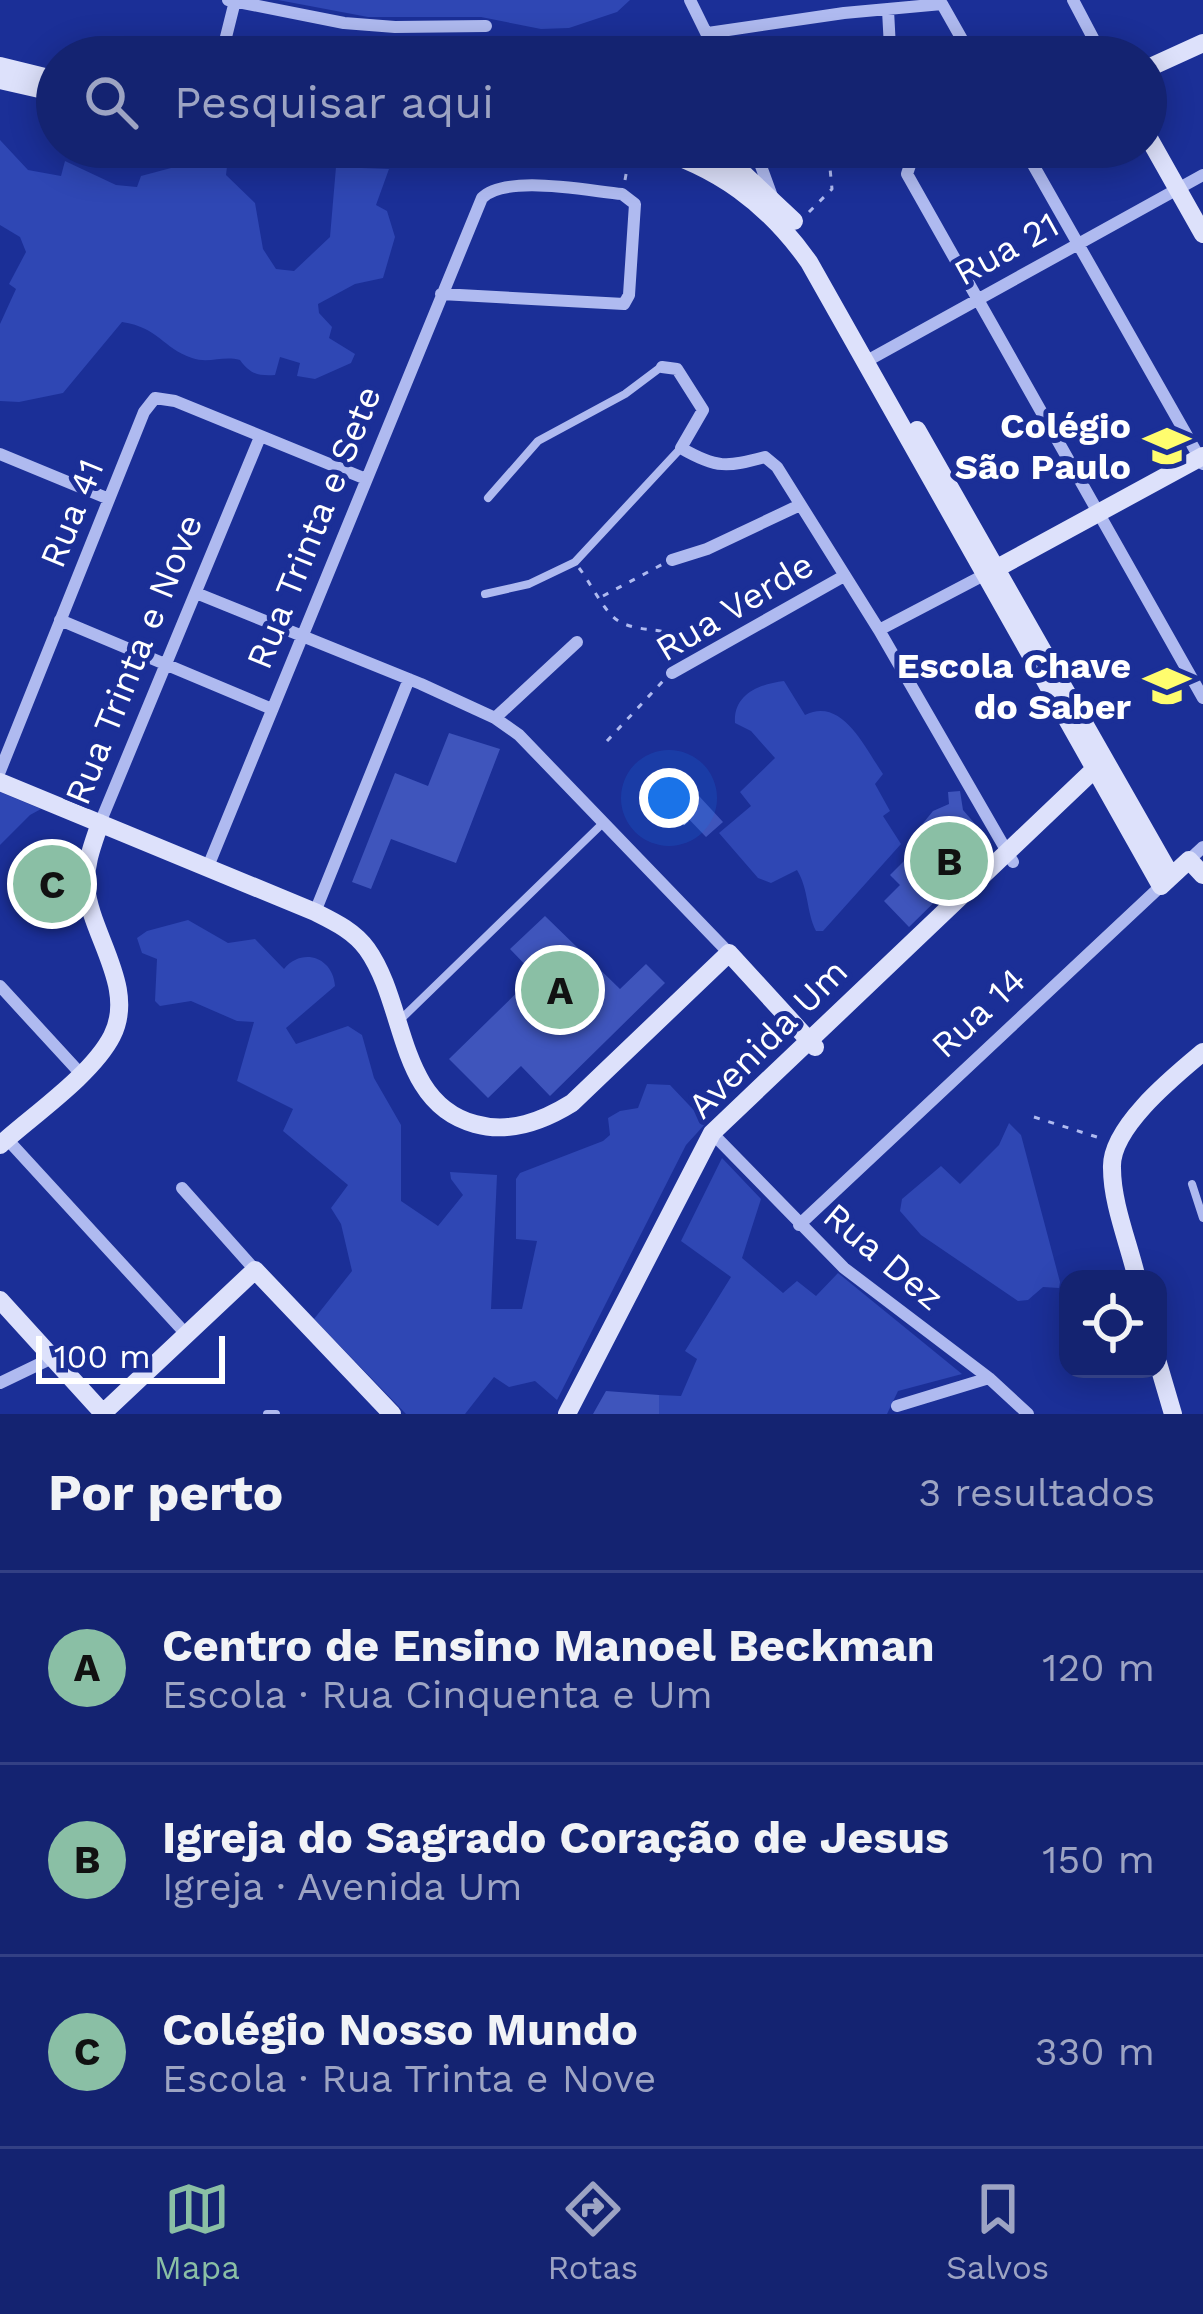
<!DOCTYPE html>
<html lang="pt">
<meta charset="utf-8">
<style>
:root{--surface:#142371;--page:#1d2b76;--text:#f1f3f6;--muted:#9da4c3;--line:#334084;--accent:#8abfa5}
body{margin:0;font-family:"Work Sans",sans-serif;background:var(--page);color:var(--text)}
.controls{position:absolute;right:36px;bottom:36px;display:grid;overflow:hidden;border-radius:24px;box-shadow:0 6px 30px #0003}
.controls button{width:108px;height:108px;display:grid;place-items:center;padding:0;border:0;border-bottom:3px solid var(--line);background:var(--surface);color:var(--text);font:60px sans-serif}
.scale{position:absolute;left:36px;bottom:30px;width:189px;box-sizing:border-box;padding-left:12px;border:6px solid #fff;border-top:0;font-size:33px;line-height:42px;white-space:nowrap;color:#fff;-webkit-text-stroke:9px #1b2f97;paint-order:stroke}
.you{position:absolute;left:669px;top:798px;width:42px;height:42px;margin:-30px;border:9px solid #fff;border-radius:50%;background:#1a73e8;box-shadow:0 0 0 18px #1a73e833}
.badge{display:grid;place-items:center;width:78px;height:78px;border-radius:50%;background:var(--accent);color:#111;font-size:39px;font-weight:700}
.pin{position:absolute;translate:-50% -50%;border:6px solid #fff;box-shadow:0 3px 12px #0006}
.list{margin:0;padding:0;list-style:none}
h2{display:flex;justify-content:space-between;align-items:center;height:156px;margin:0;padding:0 48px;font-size:51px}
h2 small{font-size:39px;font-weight:400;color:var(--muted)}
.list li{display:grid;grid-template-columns:78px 1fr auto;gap:36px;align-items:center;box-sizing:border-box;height:192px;padding:0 48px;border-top:3px solid var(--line)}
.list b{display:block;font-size:45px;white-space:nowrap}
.list p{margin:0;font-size:39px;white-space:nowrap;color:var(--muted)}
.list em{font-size:39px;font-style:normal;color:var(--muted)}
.icon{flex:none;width:66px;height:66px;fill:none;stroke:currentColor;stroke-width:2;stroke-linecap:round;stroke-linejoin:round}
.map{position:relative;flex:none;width:1203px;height:1414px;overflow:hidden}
.search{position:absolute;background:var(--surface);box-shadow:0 6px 30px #0003;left:36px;right:36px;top:36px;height:132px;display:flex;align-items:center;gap:30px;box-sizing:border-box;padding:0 42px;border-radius:66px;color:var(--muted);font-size:45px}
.sheet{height:732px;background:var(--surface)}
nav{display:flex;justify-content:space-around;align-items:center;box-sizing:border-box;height:168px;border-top:3px solid var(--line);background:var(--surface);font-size:33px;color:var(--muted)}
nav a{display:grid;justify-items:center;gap:6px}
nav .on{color:var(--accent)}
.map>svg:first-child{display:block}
.green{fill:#2f47b4}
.building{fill:#3f55bc}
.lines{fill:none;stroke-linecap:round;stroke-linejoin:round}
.path{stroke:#afbaf0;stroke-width:3;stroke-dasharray:6 9;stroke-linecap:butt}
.lane{stroke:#afbaf0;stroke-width:8}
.street{stroke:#afbaf0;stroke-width:12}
.secondary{stroke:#dde1fb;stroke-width:18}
.labels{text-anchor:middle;stroke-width:10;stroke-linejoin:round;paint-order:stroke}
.street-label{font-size:36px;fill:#fff;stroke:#1b2f97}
.poi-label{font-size:36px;font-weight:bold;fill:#fff;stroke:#1b2f97;text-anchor:end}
</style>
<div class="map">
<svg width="1203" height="1414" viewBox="0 0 1203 1414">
<rect width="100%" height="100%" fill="#1b2f97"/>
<path class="green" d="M278 0H630L617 12 569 28 541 29 481 17H368Z
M0 140 28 170 61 176 65 161 116 185 137 187 141 176 171 168 192 147 229 150 226 175 255 203 263 249 276 269 294 271 330 237 336 167 389 169 376 205 387 211 395 237 383 278 355 284 318 304 319 313 332 327 329 338 355 354 351 363 315 379 297 376 300 363 280 357 275 375C258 376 250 374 240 360 223 355 209 364 192 358 162 348 160 328 122 322L63 393 19 402 0 401V324L16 289 9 284 26 252 20 237 0 225Z
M784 681 805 715C842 696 865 748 883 774L875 784 890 811 883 816 901 844 823 931H816C806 911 809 890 797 870L771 883 758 878 719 833 751 806 740 792 775 758 751 731 735 723C733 694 760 684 784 681Z
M0 792 41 809 30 815 0 845Z
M188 920 228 943 255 939 284 969C302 947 333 957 335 986L286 1028 296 1044 348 1026 362 1035 374 1078 401 1125V1201L438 1226 463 1195 451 1179 450 1172 497 1175 491 1309H522L537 1241 516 1239V1179L520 1173 603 1141 610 1135 608 1118 620 1111 638 1108 647 1084 670 1085 706 1123 686 1145 557 1400 535 1381 509 1387 494 1377 465 1414H406L314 1319 352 1271 341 1224 331 1208 348 1185 283 1131 293 1109 237 1081 254 1022 237 1021 191 1001 160 1006 155 1001 157 959 142 953 137 938 147 931Z
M1009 1123 1021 1135 1060 1282 1059 1288 1043 1287 1028 1300 1018 1301 921 1235 900 1211 902 1199 941 1166 960 1184 999 1145Z
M722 1158 761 1199 742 1258 783 1293 797 1281 816 1296 838 1273 962 1374 898 1391 887 1414H659V1395L681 1396 697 1359 685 1351 731 1277 681 1241Z"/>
<path class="building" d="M449 733 500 749 456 863 391 839 371 889 352 882 395 773 428 786Z
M960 791 963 810 976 825 978 844 967 860 951 869 959 878 909 927 884 901 900 885 890 875 907 858 926 879 920 827 933 811 949 804 948 792Z
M699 796 723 822 706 837 682 812Z
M545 916 620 989 646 964 665 983 550 1096 521 1066 488 1098 449 1059 535 975 510 949Z
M606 1391 659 1395V1414H593Z"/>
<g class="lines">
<path class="path" d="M625 180 631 147
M809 212 832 189 828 147
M579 568C591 583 604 613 620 622 646 635 665 623 692 646
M603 596 663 564
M607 741 663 681
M683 824 689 819
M1034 1117 1103 1139"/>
<path class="lane" d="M488 498 538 441 625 394 661 367
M485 594 529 584 575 562 680 449
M399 1021 602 824
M1192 1184 1203 1218
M267 1414H276"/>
<path class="street" d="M228 0 344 23 395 27 486 26
M690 0 718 57
M1073 0 1103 57
M942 4 972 57
M708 33 844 13 942 4
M221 57 235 1
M885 57 890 48 888 10
M754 147 773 199
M939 147 911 162 907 174 1203 698
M1023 147 1203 464
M865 362 1203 175
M662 367 677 369 703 410 681 448C717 469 727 467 765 457L777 467 879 630 1013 862
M0 454 109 499
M672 560 707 549 800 505
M196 593 421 684 495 718 519 735 729 953
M60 620 272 709
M879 630 984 575
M672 673 844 576
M495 718 577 642
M0 771 144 412 155 398 175 401 366 479
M100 823 260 437
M1189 860 1203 847
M207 869 482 198C505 174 588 191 622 194L635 204 629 295 624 304 441 294
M315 912 409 679
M0 986 80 1073
M712 1133 844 1268 989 1378 1028 1414
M7 1139 186 1334
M182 1188 255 1270
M799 1225 1161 886
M0 1383 52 1358
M897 1406 989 1378"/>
<path class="secondary" d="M0 66 57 80
M1146 69 1203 43
M0 80 57 93
M1146 133 1203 234
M288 147 374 157 491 147
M648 147C717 166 768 204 809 262L1161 886 1189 860 1203 875
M692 147 746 176 794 221
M917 430 1171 876
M988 573 1203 456
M0 782 315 912C335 922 354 931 367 949 407 1005 397 1103 475 1124 510 1134 543 1121 572 1103L729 953 815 1047
M0 1145C33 1115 92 1075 112 1036 137 987 90 935 86 886 85 863 93 844 100 823
M1137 1279C1129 1244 1112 1204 1112 1168 1110 1128 1173 1077 1203 1052
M0 1300 102 1412
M1158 1363 1173 1414
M102 1414 255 1270 392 1414
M567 1414 712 1133 1101 763"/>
</g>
<defs>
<symbol id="school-bare" viewBox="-9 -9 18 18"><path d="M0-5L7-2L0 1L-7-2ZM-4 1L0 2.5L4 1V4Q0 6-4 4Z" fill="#fffd6e" stroke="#1b2f97" stroke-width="2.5" paint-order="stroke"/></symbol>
</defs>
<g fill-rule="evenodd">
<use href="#school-bare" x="1134" y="413" width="66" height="66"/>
<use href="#school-bare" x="1134" y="653" width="66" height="66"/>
</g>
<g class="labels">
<g class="street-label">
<text transform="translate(1006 248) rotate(-29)" y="13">Rua 21</text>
<text transform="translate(71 513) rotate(-68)" y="13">Rua 41</text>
<text transform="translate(313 527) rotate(-68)" y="13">Rua Trinta e Sete</text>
<text transform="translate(734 606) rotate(-31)" y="13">Rua Verde</text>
<text transform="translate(133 659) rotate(-68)" y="13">Rua Trinta e Nove</text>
<text transform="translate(978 1012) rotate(-43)" y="13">Rua 14</text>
<text transform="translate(767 1038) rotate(-45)" y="13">Avenida Um</text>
<text transform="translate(884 1256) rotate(40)" y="13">Rua Dez</text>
</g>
<g class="poi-label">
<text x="1131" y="438">Colégio<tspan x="1131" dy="41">São Paulo</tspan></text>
<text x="1131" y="678">Escola Chave<tspan x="1131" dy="41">do Saber</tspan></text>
</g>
</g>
</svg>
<div class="controls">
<button><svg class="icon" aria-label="locate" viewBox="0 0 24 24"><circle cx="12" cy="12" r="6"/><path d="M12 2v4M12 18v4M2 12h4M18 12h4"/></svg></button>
</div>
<div class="scale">100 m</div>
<div class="you"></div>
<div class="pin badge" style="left:560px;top:990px">A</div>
<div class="pin badge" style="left:949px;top:861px">B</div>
<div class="pin badge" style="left:52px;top:884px">C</div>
<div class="search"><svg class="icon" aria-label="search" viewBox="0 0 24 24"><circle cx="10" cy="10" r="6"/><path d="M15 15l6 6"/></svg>Pesquisar aqui</div>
</div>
<section class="sheet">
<h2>Por perto<small>3 resultados</small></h2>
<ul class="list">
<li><span class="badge">A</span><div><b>Centro de Ensino Manoel Beckman</b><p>Escola · Rua Cinquenta e Um</p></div><em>120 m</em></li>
<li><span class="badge">B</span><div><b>Igreja do Sagrado Coração de Jesus</b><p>Igreja · Avenida Um</p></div><em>150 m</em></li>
<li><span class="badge">C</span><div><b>Colégio Nosso Mundo</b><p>Escola · Rua Trinta e Nove</p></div><em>330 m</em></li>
</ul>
</section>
<nav>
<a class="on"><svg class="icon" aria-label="map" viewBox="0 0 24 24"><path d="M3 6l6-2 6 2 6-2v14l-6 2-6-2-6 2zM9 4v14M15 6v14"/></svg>Mapa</a>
<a><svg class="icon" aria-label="directions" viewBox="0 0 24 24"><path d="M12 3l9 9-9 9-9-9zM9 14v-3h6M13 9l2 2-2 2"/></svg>Rotas</a>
<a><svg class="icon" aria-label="saved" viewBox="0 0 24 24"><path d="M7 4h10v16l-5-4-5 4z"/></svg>Salvos</a>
</nav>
